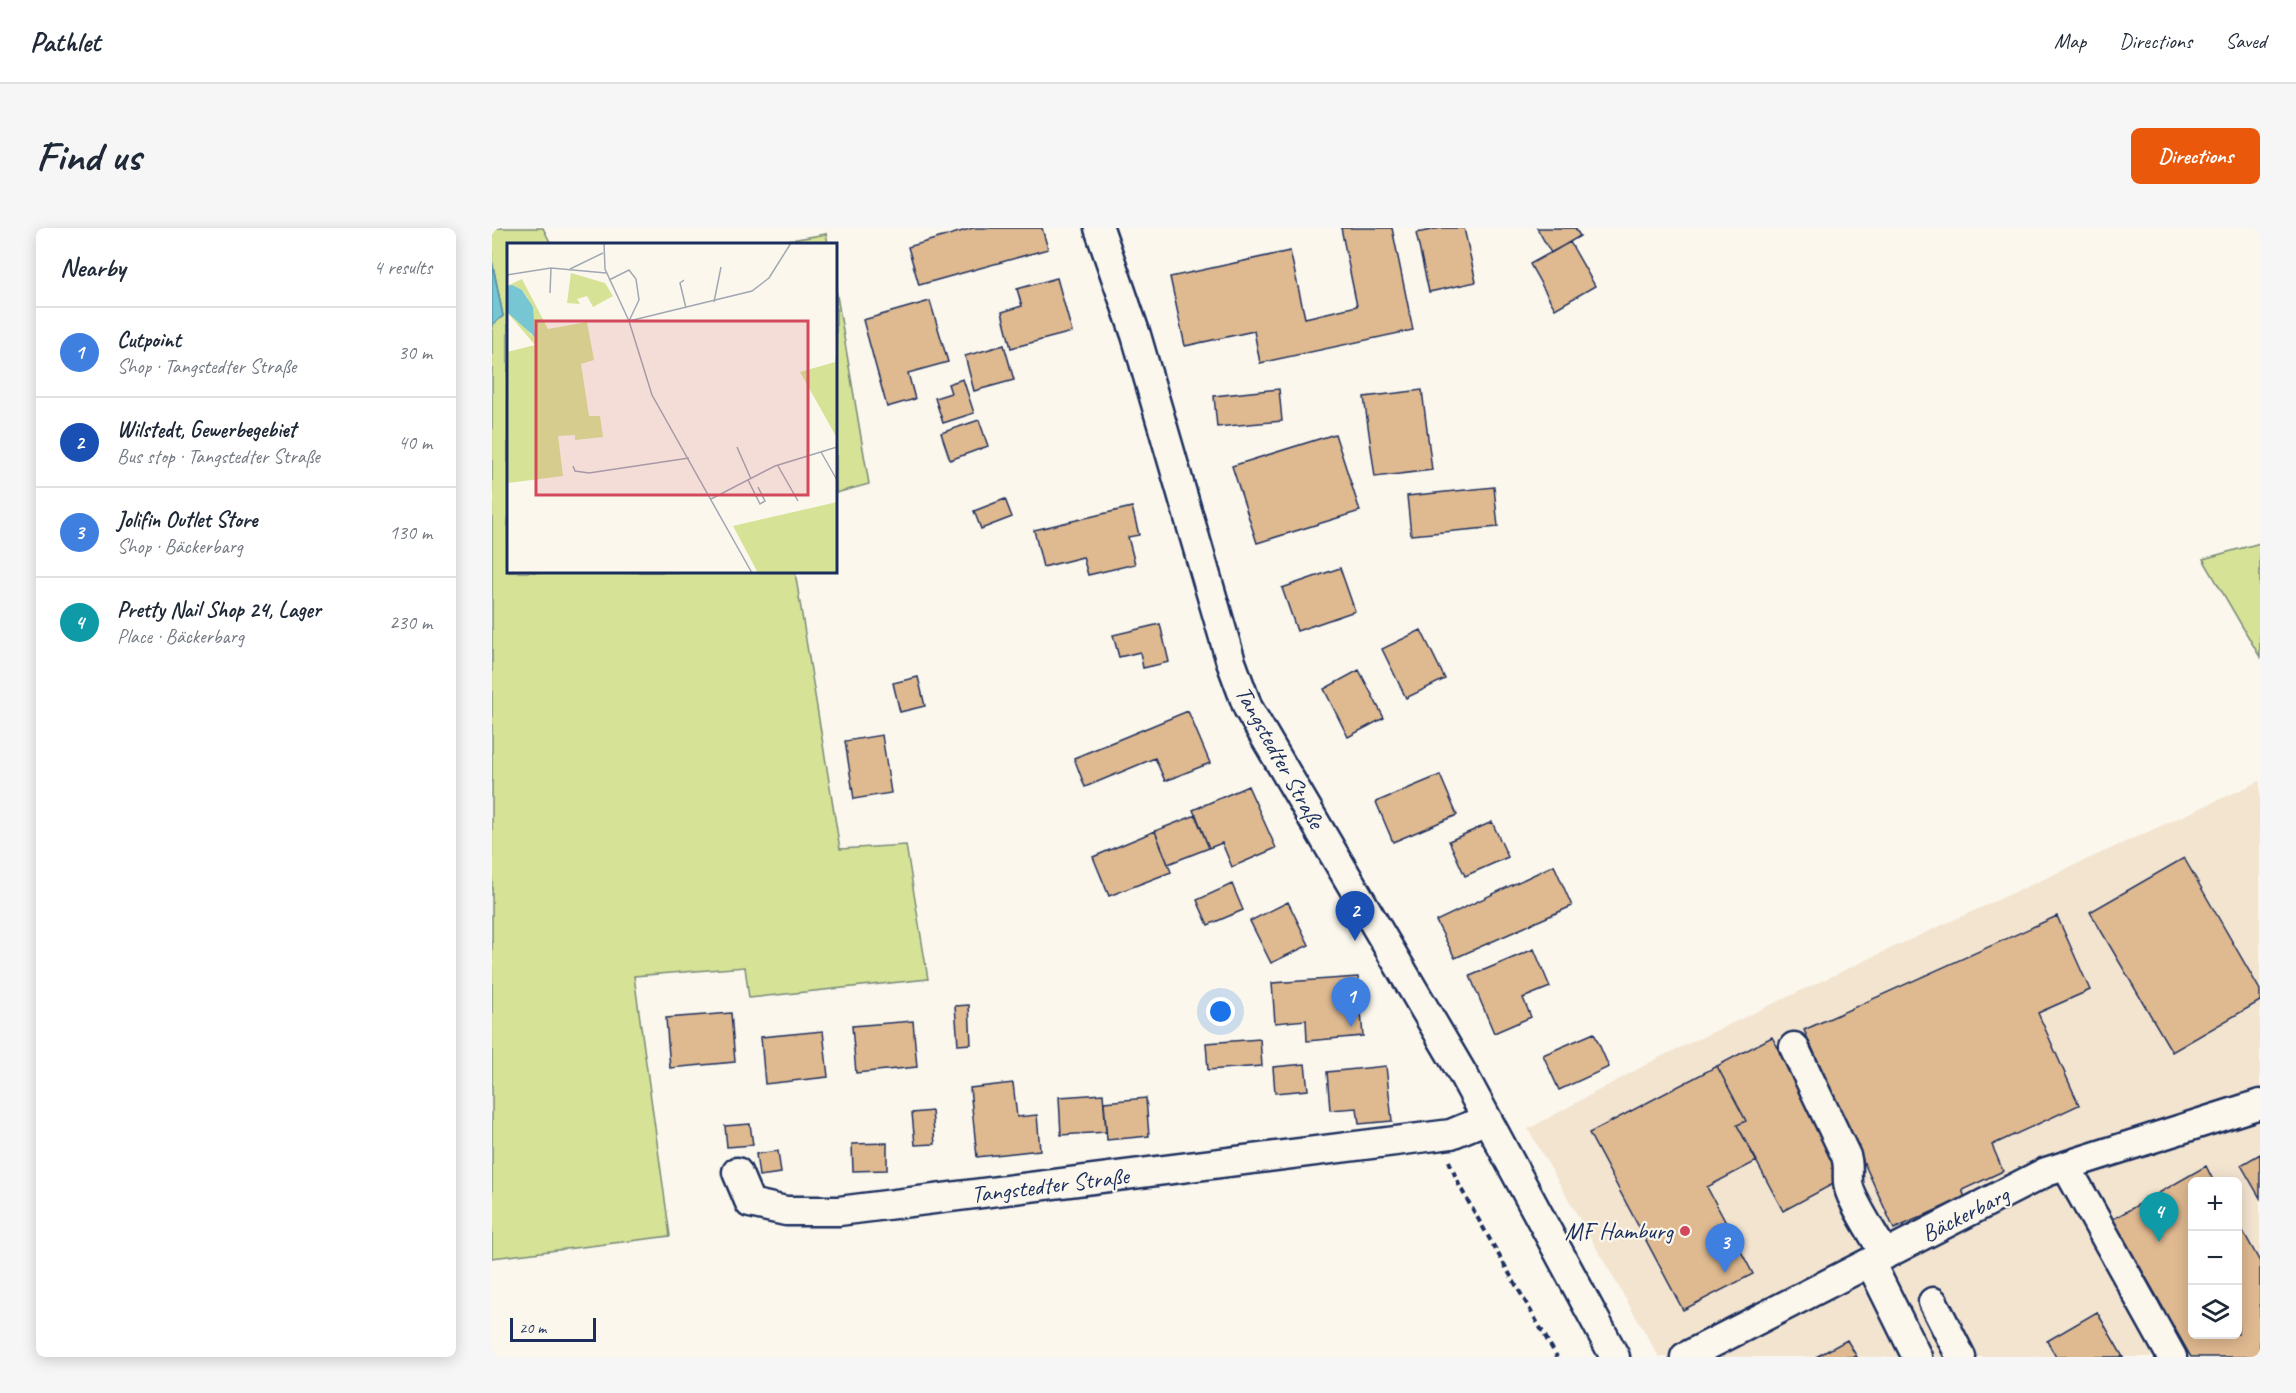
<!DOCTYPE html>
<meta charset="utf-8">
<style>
:root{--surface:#fff;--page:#f6f6f7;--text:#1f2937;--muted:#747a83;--line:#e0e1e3;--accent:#ea580c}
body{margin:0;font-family:Caveat,sans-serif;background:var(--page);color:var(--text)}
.controls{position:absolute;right:18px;bottom:18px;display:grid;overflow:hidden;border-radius:9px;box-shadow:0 3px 15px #0003}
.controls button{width:54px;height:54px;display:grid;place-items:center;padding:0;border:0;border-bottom:2px solid var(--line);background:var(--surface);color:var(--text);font:30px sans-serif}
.scale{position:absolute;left:18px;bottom:15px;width:86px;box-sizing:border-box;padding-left:6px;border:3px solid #1b2f5e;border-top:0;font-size:16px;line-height:21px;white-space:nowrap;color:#1b2f5e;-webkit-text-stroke:4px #fbf7ec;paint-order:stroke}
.you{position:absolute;left:729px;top:784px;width:21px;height:21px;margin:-15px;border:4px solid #fff;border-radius:50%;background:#1a73e8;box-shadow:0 0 0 9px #1a73e833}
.badge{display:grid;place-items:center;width:39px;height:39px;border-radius:50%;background:var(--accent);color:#fff;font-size:20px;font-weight:700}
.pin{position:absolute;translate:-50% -50px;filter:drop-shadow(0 2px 3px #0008)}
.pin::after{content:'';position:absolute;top:32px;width:21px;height:18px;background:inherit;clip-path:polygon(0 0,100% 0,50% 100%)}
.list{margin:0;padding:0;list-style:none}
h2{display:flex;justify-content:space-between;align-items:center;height:78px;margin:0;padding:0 24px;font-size:26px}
h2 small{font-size:20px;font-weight:400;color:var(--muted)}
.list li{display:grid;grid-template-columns:39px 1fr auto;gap:18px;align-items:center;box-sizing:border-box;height:90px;padding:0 24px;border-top:2px solid var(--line)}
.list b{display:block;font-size:22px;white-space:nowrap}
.list p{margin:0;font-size:20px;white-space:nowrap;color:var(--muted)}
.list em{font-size:20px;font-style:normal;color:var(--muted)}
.icon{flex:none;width:33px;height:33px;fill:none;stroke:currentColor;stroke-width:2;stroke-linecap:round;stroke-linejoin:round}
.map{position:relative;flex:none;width:1768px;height:1129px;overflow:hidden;border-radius:9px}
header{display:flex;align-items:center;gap:36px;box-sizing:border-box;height:84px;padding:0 30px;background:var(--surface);border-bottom:2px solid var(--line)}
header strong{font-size:28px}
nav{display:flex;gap:33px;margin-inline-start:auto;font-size:21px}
.intro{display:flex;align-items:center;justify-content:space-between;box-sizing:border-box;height:144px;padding:0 36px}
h1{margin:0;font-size:42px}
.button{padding:15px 27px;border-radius:9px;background:var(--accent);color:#fff;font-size:21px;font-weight:700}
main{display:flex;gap:36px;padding:0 36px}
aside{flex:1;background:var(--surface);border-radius:9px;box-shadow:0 3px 15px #0003}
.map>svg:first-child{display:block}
.built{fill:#f3e4d0;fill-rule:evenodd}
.green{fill:#d6e396;stroke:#78897a;stroke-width:1.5}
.water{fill:#77c6d4;stroke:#528aa5;stroke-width:1.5}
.building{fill:#dfb990;stroke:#1b2f5e;stroke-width:1.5}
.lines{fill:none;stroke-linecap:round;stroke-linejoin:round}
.minor-casing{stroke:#1b2f5e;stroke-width:33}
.path{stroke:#1b2f5e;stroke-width:4;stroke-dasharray:6 4.5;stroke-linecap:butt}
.minor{stroke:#fbf7ec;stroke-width:28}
.poi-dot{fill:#d1495b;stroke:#fbf7ec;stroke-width:2}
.labels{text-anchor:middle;stroke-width:4.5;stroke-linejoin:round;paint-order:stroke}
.street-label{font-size:24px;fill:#1b2f5e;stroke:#fbf7ec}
.poi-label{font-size:24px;fill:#1b2f5e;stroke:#fbf7ec;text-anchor:end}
.inset-road{fill:none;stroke:#a1a7b3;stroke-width:1.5}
.view{fill:#d1495b;fill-opacity:0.15;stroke:#d1495b;stroke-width:3}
.inset-edge{fill:none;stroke:#1b2f5e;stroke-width:3}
</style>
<header>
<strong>Pathlet</strong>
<nav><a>Map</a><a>Directions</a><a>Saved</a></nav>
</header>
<div class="intro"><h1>Find us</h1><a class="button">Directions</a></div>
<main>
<aside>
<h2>Nearby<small>4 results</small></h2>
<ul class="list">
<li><span class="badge" style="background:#3f7fe0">1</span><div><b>Cutpoint</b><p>Shop · Tangstedter Straße</p></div><em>30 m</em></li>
<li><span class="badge" style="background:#1a4fb4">2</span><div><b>Wilstedt, Gewerbegebiet</b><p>Bus stop · Tangstedter Straße</p></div><em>40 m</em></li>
<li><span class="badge" style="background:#3f7fe0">3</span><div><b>Jolifin Outlet Store</b><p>Shop · Bäckerbarg</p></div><em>130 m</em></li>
<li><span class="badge" style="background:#0f9aa8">4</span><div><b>Pretty Nail Shop 24, Lager</b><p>Place · Bäckerbarg</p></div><em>230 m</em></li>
</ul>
</aside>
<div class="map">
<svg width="1768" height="1129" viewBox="0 0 1768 1129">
<rect width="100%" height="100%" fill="#fbf7ec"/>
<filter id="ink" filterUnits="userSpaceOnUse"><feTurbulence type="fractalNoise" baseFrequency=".0167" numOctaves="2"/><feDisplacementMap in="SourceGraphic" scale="12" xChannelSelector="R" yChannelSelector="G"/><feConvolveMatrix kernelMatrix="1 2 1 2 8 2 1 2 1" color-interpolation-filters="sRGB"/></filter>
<g filter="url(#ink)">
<path class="built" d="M1768 553V1129H1167L1036 901 1168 829 1404 718ZM1700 954H1746V1106H1700Z"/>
<path class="green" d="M0 0H51L59 16H16V344H303L348 621 414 617 436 751 257 770 253 739 142 748 178 1008 0 1030V97L11 88 0 33Z
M334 5 336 16H276L334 6Z
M344 62 377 256 344 265Z
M1768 315V429L1711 331Z"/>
<path class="water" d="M0 33 11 88 0 97Z"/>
<path class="building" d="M481 0H550L556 21 427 57 416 19Z
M849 0H900L921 102 768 135 762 103 693 118 678 49 798 23 813 90 865 78Z
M949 0H972L984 54 937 64 924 5Z
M1045 0H1083L1088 8 1059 25Z
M1078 14 1103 58 1063 81 1038 36Z
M565 50 580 104 519 120 510 84 530 78 525 61Z
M438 73 456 134 416 145 423 171 395 179 371 92Z
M512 117 522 152 482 163 473 128Z
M471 151 482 185 451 195 443 170 459 165 456 156Z
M787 161 790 193 725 199 722 168Z
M930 162 940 242 883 249 872 169Z
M487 192 496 218 458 232 449 205Z
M843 206 868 283 765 315 740 238Z
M1002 259 1006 299 919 307 915 268Z
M513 271 520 289 489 301 482 283Z
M640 279 647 307 636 309 643 336 596 347 591 329 551 339 542 302Z
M848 340 863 383 805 403 790 360Z
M668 396 677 434 651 440 648 424 627 429 621 407Z
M929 402 953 451 914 470 890 421Z
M867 442 892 490 856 509 832 461Z
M426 449 433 478 408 484 401 455Z
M696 483 718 535 673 553 663 530 593 559 582 530Z
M390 507 399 565 362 571 353 513Z
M948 547 965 587 901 614 884 574Z
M756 558 784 620 740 639 730 615 717 620 701 582Z
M704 587 717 620 676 636 663 603Z
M1000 594 1016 629 973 648 957 613Z
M663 603 679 644 617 668 601 629Z
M1692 630 1768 762V773L1680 824 1598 684Z
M1062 637 1080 678 963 730 944 693Z
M740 656 751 682 716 697 705 672Z
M796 674 817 717 779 735 758 693Z
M1565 688 1598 762 1546 785 1587 877 1500 917 1511 943 1470 962 1473 969 1402 1001 1312 802Z
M1042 721 1058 759 1031 770 1039 789 1002 805 978 748Z
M866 749 871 808 815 813 814 792 783 795 780 755Z
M477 777 479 816 466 817 463 778Z
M239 785 243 834 178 840 174 790Z
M421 793 425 839 364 845 360 798Z
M331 803 336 849 273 856 269 809Z
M1102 805 1117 839 1067 862 1051 827Z
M1280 809 1356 948 1291 983 1245 897 1254 893 1225 838Z
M768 811 770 838 716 842 714 815Z
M813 836 816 862 783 865 781 839Z
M894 838 900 893 867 896 865 880 838 882 835 844Z
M1225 838 1254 893 1245 897 1265 933 1215 959 1261 1046 1191 1082 1097 905Z
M521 855 525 889 545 887 548 922 485 929 478 860Z
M611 866 614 904 569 907 567 869Z
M654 870 657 908 615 912 612 874Z
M440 883 443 916 423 917 420 885Z
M258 896 261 917 235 919 233 898Z
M395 915V942L361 943 360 916Z
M286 923 289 945 267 948 264 926Z
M1768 926V970L1749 937Z
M1714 938 1722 954H1700V1106H1746V994L1768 1034V1129H1699L1621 991Z
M1605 1084 1631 1129H1564L1555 1113Z
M1355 1112 1365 1129H1324Z"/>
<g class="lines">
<defs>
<path id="minor" d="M607 0 644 107 739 434 756 480 973 850 1123 1129
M1302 819 1354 928C1358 940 1354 949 1357 960 1361 976 1384 1010 1393 1027
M1574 938 1680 1129
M245 944 258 975 294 983H347L959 906 995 891
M1378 1034 1425 1129
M1441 1074 1469 1129
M1193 1129 1554 944 1768 876"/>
</defs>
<use href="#minor" class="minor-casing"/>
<path class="path" d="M957 933 968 959 1065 1129"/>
<use href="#minor" class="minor"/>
</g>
</g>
<circle class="poi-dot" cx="1193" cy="1003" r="6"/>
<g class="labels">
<g class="street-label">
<text transform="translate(788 529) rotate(61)" y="8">Tangstedter Straße</text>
<text transform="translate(558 957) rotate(-7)" y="8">Tangstedter Straße</text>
<text transform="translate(1473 986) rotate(-27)" y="8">Bäckerbarg</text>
</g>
<g class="poi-label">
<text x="1181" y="1011">MF Hamburg</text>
</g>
</g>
<g transform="translate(15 15)">
<rect width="330" height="330" fill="#fbf7ec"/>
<path d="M64 30 98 40 106 53 86 64 80 53 70 56 73 61 60 60ZM15 36 41 86 80 79 87 117 74 121 82 173H93L96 194 68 197V192L51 193 56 233 0 240V109L28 102 0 69 15 78 24 92H30L20 54 15 47 0 43ZM330 106V195L293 129 328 119ZM330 259V330H251L226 283Z" fill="#d6e396"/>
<path d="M5 42 15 47 26 64 28 94 0 69V43Z" fill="#77c6d4"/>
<path class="inset-road" d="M97 0 98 26 122 78 145 152 245 330M63 26 96 10M0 32 44 25 99 30M102 37 122 27 129 36 132 57 122 78M177 37 173 40 179 65M43 50 44 25M207 59 214 24M122 78 245 48 262 35 284 0M230 204 244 236M314 209 330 237M66 223 68 228 82 230 182 215M271 223 291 258M241 237 253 261 258 258 251 244M204 256 268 223 330 204"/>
<path class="view" d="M29 78H301V252H29Z"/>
<rect width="330" height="330" class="inset-edge"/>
</g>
</svg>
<div class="controls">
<button>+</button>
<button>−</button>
<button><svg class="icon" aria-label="layers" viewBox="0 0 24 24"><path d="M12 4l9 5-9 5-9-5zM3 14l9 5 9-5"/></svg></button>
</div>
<div class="scale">20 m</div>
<div class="you"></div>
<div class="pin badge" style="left:859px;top:799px;background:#3f7fe0">1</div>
<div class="pin badge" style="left:863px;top:713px;background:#1a4fb4">2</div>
<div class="pin badge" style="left:1233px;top:1045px;background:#3f7fe0">3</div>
<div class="pin badge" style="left:1667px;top:1014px;background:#0f9aa8">4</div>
</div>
</main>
